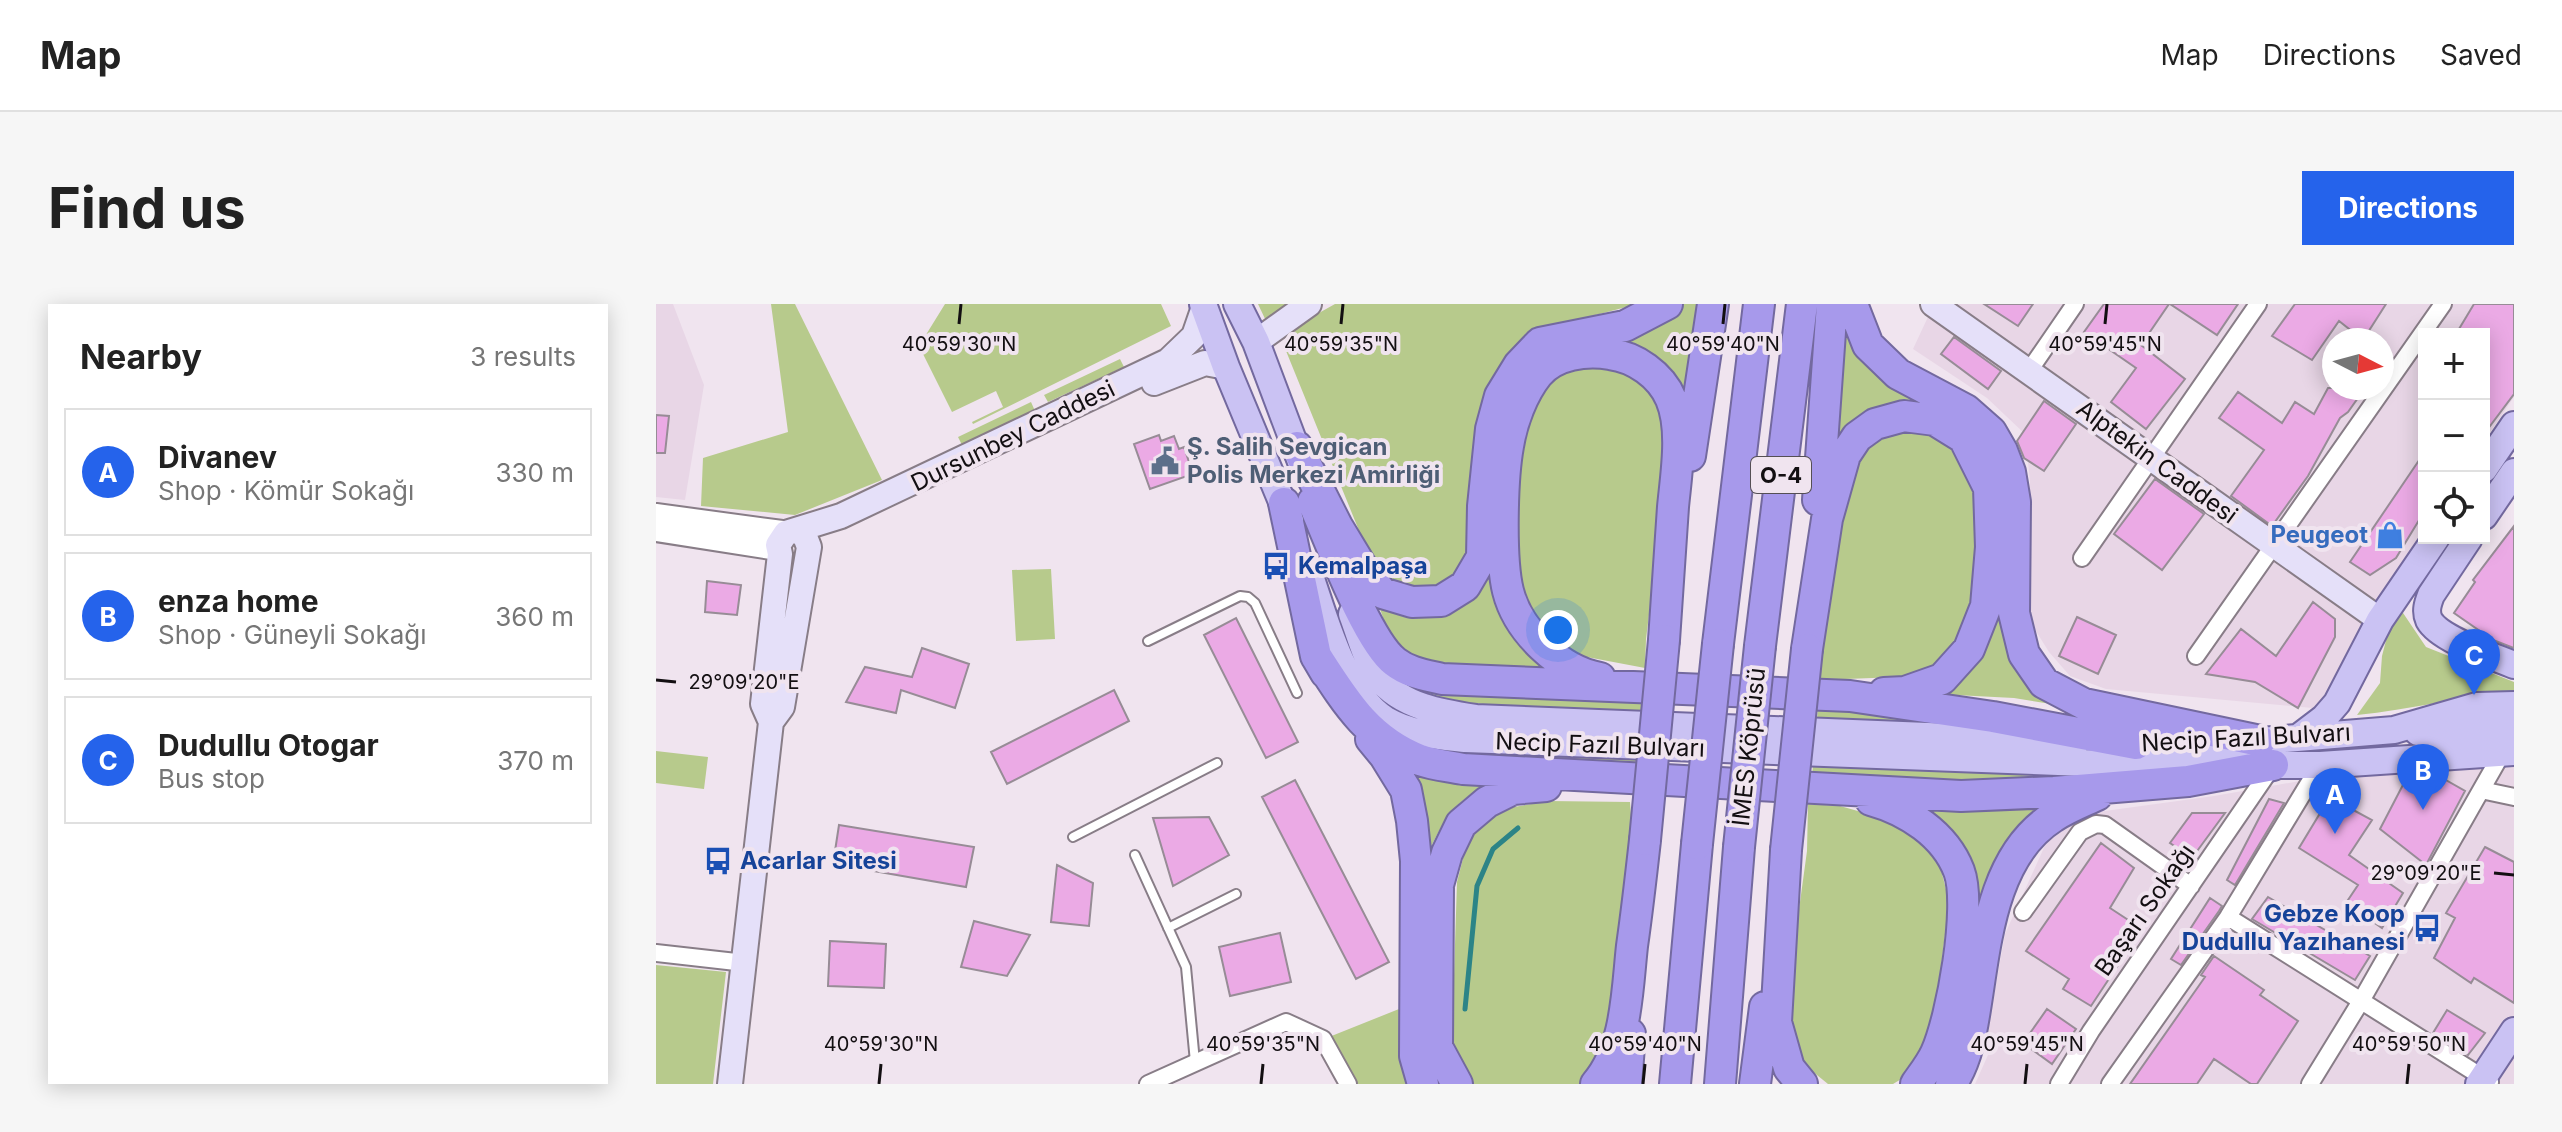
<!DOCTYPE html>
<meta charset="utf-8">
<style>
:root{--surface:#fff;--page:#f6f6f6;--text:#222;--muted:#767676;--line:#e0e0e0;--accent:#2563eb}
body{margin:0;font-family:Inter,sans-serif;background:var(--page);color:var(--text)}
.controls{position:absolute;right:24px;top:24px;display:grid;overflow:hidden;border-radius:0px;box-shadow:0 4px 20px #0003}
.controls button{width:72px;height:72px;display:grid;place-items:center;padding:0;border:0;border-bottom:2px solid var(--line);background:var(--surface);color:var(--text);font:40px sans-serif}
.compass{position:absolute;left:1666px;top:24px;width:72px;height:72px;border-radius:50%;background:var(--surface);box-shadow:0 4px 20px #0003;rotate:96deg}
.you{position:absolute;left:902px;top:326px;width:28px;height:28px;margin:-20px;border:6px solid #fff;border-radius:50%;background:#1a73e8;box-shadow:0 0 0 12px #1a73e833}
.badge{display:grid;place-items:center;width:52px;height:52px;border-radius:50%;background:var(--accent);color:#fff;font-size:26px;font-weight:700}
.pin{position:absolute;translate:-50% -66px;filter:drop-shadow(0 2px 4px #0008)}
.pin::after{content:'';position:absolute;top:42px;width:28px;height:24px;background:inherit;clip-path:polygon(0 0,100% 0,50% 100%)}
.list{margin:0;padding:0;list-style:none}
h2{display:flex;justify-content:space-between;align-items:center;height:104px;margin:0;padding:0 32px;font-size:34px}
h2 small{font-size:26px;font-weight:400;color:var(--muted)}
.list li{display:grid;grid-template-columns:52px 1fr auto;gap:24px;align-items:center;box-sizing:border-box;height:128px;margin:0 16px 16px;padding:0 16px;border:2px solid var(--line);border-radius:0px}
.list b{display:block;font-size:30px;white-space:nowrap}
.list p{margin:0;font-size:26px;white-space:nowrap;color:var(--muted)}
.list em{font-size:26px;font-style:normal;color:var(--muted)}
.icon{flex:none;width:44px;height:44px;fill:none;stroke:currentColor;stroke-width:2;stroke-linecap:round;stroke-linejoin:round}
.map{position:relative;flex:none;width:1858px;height:780px;overflow:hidden;border-radius:0px}
header{display:flex;align-items:center;gap:48px;box-sizing:border-box;height:112px;padding:0 40px;background:var(--surface);border-bottom:2px solid var(--line)}
header strong{font-size:38px}
nav{display:flex;gap:44px;margin-inline-start:auto;font-size:28px}
.intro{display:flex;align-items:center;justify-content:space-between;box-sizing:border-box;height:192px;padding:0 48px}
h1{margin:0;font-size:56px}
.button{padding:20px 36px;border-radius:0px;background:var(--accent);color:#fff;font-size:28px;font-weight:700}
main{display:flex;gap:48px;padding:0 48px}
aside{flex:1;background:var(--surface);border-radius:0px;box-shadow:0 4px 20px #0003}
.map>svg:first-child{display:block}
.built{fill:#e8d6e6;fill-rule:evenodd}
.green{fill:#b7ca8c}
.lines{fill:none;stroke-linecap:round;stroke-linejoin:round}
.stream{stroke:#2c8487;stroke-width:5}
.building{fill:#ebaae5;stroke:#978c96;stroke-width:2}
.service-casing{stroke:#887d87;stroke-width:12}
.minor-casing{stroke:#887d87;stroke-width:20}
.tertiary-casing{stroke:#887d87;stroke-width:24}
.secondary-casing{stroke:#887d87;stroke-width:28}
.primary-casing{stroke:#73699f;stroke-width:30}
.motorway-casing{stroke:#73699f;stroke-width:34}
.service{stroke:#fff;stroke-width:8}
.minor{stroke:#fff;stroke-width:16}
.tertiary{stroke:#fff;stroke-width:20}
.secondary{stroke:#e5e0f9;stroke-width:24}
.primary{stroke:#cac2f3;stroke-width:26}
.motorway{stroke:#a799eb;stroke-width:30}
.motorway-bridge-casing{stroke:#73699f;stroke-width:34;stroke-linecap:butt}
.motorway-bridge{stroke:#a799eb;stroke-width:30}
.ticks{fill:none;stroke:#130f12;stroke-width:3}
.labels{text-anchor:middle;stroke-width:8;stroke-linejoin:round;paint-order:stroke}
.shield{fill:#f0e4ef;stroke:#554f54;stroke-width:2}
.shield-label{font-size:22px;font-weight:bold;fill:#130f12}
.street-label{font-size:24px;fill:#130f12;stroke:#f0e4ef}
.service-label{font-size:24px;font-weight:bold;fill:#4e5e75;stroke:#f0e4ef;text-anchor:start}
.shop-label{font-size:24px;font-weight:bold;fill:#366cbe;stroke:#f0e4ef;text-anchor:end}
.transit-label{font-size:24px;font-weight:bold;fill:#164399;stroke:#f0e4ef;text-anchor:start}
.ticks-label{font-size:20px;text-anchor:middle;fill:#130f12;stroke:#f0e4ef;stroke-width:8;stroke-linejoin:round;paint-order:stroke}
</style>
<header>
<strong>Map</strong>
<nav><a>Map</a><a>Directions</a><a>Saved</a></nav>
</header>
<div class="intro"><h1>Find us</h1><a class="button">Directions</a></div>
<main>
<aside>
<h2>Nearby<small>3 results</small></h2>
<ul class="list">
<li><span class="badge">A</span><div><b>Divanev</b><p>Shop · Kömür Sokağı</p></div><em>330 m</em></li>
<li><span class="badge">B</span><div><b>enza home</b><p>Shop · Güneyli Sokağı</p></div><em>360 m</em></li>
<li><span class="badge">C</span><div><b>Dudullu Otogar</b><p>Bus stop</p></div><em>370 m</em></li>
</ul>
</aside>
<div class="map">
<svg width="1858" height="780" viewBox="0 0 1858 780">
<rect width="100%" height="100%" fill="#f0e4ef"/>
<path class="built" d="M0 0H17L48 81 29 196 0 193Z
M1278 0H1858V93L1828 137V30H1768V225L1725 289 1667 405 1450 385 1414 372 1393 348 1378 324 1372 290 1374 177 1369 130 1331 94 1257 45ZM1678 36H1726V84H1678Z
M1858 458V780H1319L1332 751 1329 741 1349 630 1391 537 1427 510 1558 492 1701 467Z"/>
<path class="green" d="M115 0H139L226 176 139 211 45 202 47 154 132 128Z
M289 0H505L515 22 317 120 316 118 347 103 340 87 296 108 263 42Z
M602 0H637L611 19Z
M679 0H982L928 14 864 45 815 255 784 287 745 283 717 261 628 42 645 19Z
M1027 0H1046L1030 106 951 33 1004 15Z
M1187 15 1278 103 1180 148Z
M464 55 468 63 392 98 388 91Z
M945 58 994 81 1011 116V165L990 335 989 364 915 350 870 307 862 249 861 160 873 104 897 73 908 65Z
M375 98 379 107 306 141 302 133Z
M1239 126 1274 129 1306 148 1322 187 1321 296 1309 331 1277 365 1243 373 1163 376 1185 210 1195 163 1215 140Z
M835 252 901 372 757 358 734 334 721 296 792 309 820 292Z
M395 265 399 335 360 337 356 266Z
M1345 304 1376 382 1395 400 1358 394 1280 390C1323 367 1331 349 1345 304Z
M1745 306 1770 343 1858 378V388C1805 392 1754 406 1701 411L1724 379 1726 352 1734 321Z
M758 380 987 390 985 410 780 397Z
M1162 401 1306 421 1161 416Z
M0 447 52 453 48 485 0 479Z
M786 447 980 456 977 469 788 456Z
M1157 459 1384 472 1285 478 1156 476Z
M750 461 797 479 833 480C799 497 790 512 774 545L763 485Z
M1407 492 1324 612C1322 555 1307 531 1261 499Z
M892 497 974 498 977 535 958 703 941 760 924 780H816C805 766 800 751 796 734L801 578 812 535 833 514 858 503Z
M1152 500 1184 502 1216 511 1265 532 1283 558 1293 597 1279 713 1266 751 1252 771 1237 780H1172L1156 767 1151 769 1139 745 1134 720 1141 620 1151 547Z
M0 661 70 668 57 780H0Z
M743 705 747 762 753 780H702L673 733Z"/>
<g class="lines">
<path class="stream" d="M809 705 821 582 837 545 862 524"/>
</g>
<path class="building" d="M1328 0H1377L1362 22Z
M1448 0H1513L1485 41 1529 75 1490 125 1455 98 1480 64 1428 28Z
M1514 0H1582L1561 31Z
M1639 0H1730L1707 36 1683 17 1656 56 1616 32Z
M1818 0H1858V90L1828 130V30H1800Z
M1298 33 1345 67 1332 85 1285 50Z
M1672 84H1709L1692 108 1684 114 1652 172 1616 222 1575 192 1608 146 1563 114 1582 88 1626 119 1639 98 1658 110Z
M1388 97 1420 120 1388 167 1368 154 1361 137Z
M0 111 13 112 9 149H0Z
M503 131 505 137 518 132 523 145 528 143 537 170 494 185 478 140Z
M1768 149V208L1740 254 1714 271 1694 258Z
M1499 175 1548 210 1506 266 1458 230Z
M1858 222V344L1837 336 1798 309 1819 278 1817 276Z
M51 277 85 281 81 311 49 308Z
M1657 298 1679 315V333L1642 404 1599 378 1550 370 1585 325 1620 352Z
M1421 313 1460 331 1442 370 1403 352Z
M580 314 642 438 610 454 548 331Z
M266 344 313 360 299 404 245 386 240 409 190 398 209 363 256 373Z
M458 386 473 417 351 480 335 448Z
M1781 471 1809 487 1770 561 1724 525 1749 477Z
M639 476 733 658 700 675 606 493Z
M1613 495 1628 499 1579 581 1571 576Z
M1688 501 1716 516 1693 551 1747 589 1726 624 1690 599 1702 581 1643 544 1666 506Z
M1536 509H1569L1536 554 1514 539Z
M553 513 573 551 517 582 497 514Z
M183 521 318 543 310 583 177 560Z
M1445 539 1478 564 1454 604 1486 625 1435 702 1407 685 1413 675 1370 647Z
M1829 543 1858 558V699L1818 674 1815 679 1778 654 1799 614 1790 609Z
M401 561 437 579 433 622 395 618Z
M1612 593 1714 652 1699 676 1596 615Z
M1554 594 1566 602 1563 607 1525 661 1515 655Z
M318 617 374 631 351 672 305 663Z
M624 629 635 678 574 692 563 643Z
M174 637 230 640 228 684 172 682Z
M1558 652 1608 686 1604 691 1642 717 1601 780H1595L1558 755 1541 780H1474L1549 673 1545 671Z
M1391 705 1420 725 1396 760 1367 739Z
M1791 706 1829 729 1812 751 1777 729Z"/>
<g class="lines">
<defs>
<path id="service" d="M492 337 584 292 592 293 599 299 641 389
M417 533 561 459
M479 551 530 663 539 758
M512 624 580 590"/>
<path id="minor" d="M1373 67 1419 0
M1426 254 1602 0
M1540 352 1787 0
M1825 486 1858 493
M1367 608 1424 528 1440 520 1449 521 1535 582
M1572 613 1834 778
M0 649 89 659
M492 780 630 718 667 735 692 780
M1403 780 1435 727 1616 463
M1454 780 1572 613 1664 461
M1654 780 1705 697 1845 451"/>
<path id="tertiary" d="M0 210 134 228
M0 227 122 246"/>
<path id="secondary" d="M1277 0 1724 316
M600 38 653 0
M498 79 549 59 570 63
M115 418 107 400 124 250 122 241 130 229 185 212 512 57 538 32 548 3
M74 780 115 418 126 403 153 243 148 230 139 227"/>
<path id="primary" d="M547 0 570 63 634 217
M581 0 600 38 647 163
M1828 165 1858 121
M1828 212 1858 168
M1813 234 1775 291C1772 299 1769 307 1773 316 1784 336 1837 352 1858 361
M653 269C669 314 687 389 730 416 754 430 782 432 809 435L1480 461H1664L1858 448
M696 310C704 331 710 356 723 374 746 403 787 409 820 414L1420 438
M1762 428 1858 425
M1643 433 1668 414 1681 399 1724 316 1780 234
M1459 439 1604 437 1738 426 1821 402 1858 401
M1823 780 1858 727"/>
<path id="motorway" d="M1196 0 1212 41 1242 70 1310 106 1335 128 1346 147 1354 168 1359 198 1358 309 1368 350 1388 379 1428 400 1604 437
M641 143 681 222 707 265 726 289 756 298 785 297 809 282 826 253 827 202 835 125 844 92 863 61 884 39 969 22 1011 0
M1034 152 1057 0
M1162 196 1176 0
M657 198C673 234 711 337 739 358 753 369 769 371 786 375L1194 392 1337 413 1480 440
M628 199 660 352 670 369
M1062 340 1103 0
M1104 342 1146 0
M1151 345 1171 215 1189 151 1201 133 1219 120 1248 112 1279 116 1308 134 1333 184 1335 243 1330 302 1313 345 1286 375 1249 388 1228 389
M660 352C689 397 712 436 764 456 778 461 793 462 807 465L1305 492 1398 488 1532 477 1617 461
M944 374C904 367 862 327 852 287 844 255 846 175 852 142 856 118 866 90 882 70 899 50 930 46 954 50 979 53 1005 71 1015 95 1028 125 1020 171 1017 203 1014 247 1011 292 1008 336
M715 435 729 452 750 486 756 517 760 557 759 752 767 780
M1215 496C1251 506 1289 530 1303 567 1316 602 1296 714 1280 749 1275 760 1267 770 1260 780
M1130 546 1120 718 1133 764 1146 780
M801 780 781 743 782 581 791 549 805 520 831 498 857 485 890 482
M940 780C971 744 971 687 976 642 981 607 985 572 989 536
M970 780 974 730
M1019 780 1041 540
M1064 780 1083 543
M1099 780 1109 703
M1295 780C1311 758 1316 725 1320 699 1330 636 1337 551 1397 513 1410 504 1426 498 1441 491"/>
</defs>
<use href="#service" class="service-casing"/>
<use href="#minor" class="minor-casing"/>
<use href="#tertiary" class="tertiary-casing"/>
<use href="#secondary" class="secondary-casing"/>
<use href="#primary" class="primary-casing"/>
<use href="#motorway" class="motorway-casing"/>
<use href="#service" class="service"/>
<use href="#minor" class="minor"/>
<use href="#tertiary" class="tertiary"/>
<use href="#secondary" class="secondary"/>
<use href="#primary" class="primary"/>
<use href="#motorway" class="motorway"/>
<defs>
<path id="motorway-bridge" d="M989 536 1008 336
M1041 540 1062 340
M1083 543 1104 342
M1130 546 1151 345"/>
</defs>
<use href="#motorway-bridge" class="motorway-bridge-casing"/>
<use href="#motorway-bridge" class="motorway-bridge"/>
</g>
<path class="ticks" d="M303 20 305 0M685 20 687 0M1067 20 1069 0M1449 20 1451 0M0 376 20 378M1838 569 1858 571M223 780 225 760M605 780 607 760M987 780 989 760M1369 780 1371 760M1751 780 1753 760"/>
<defs>
<symbol id="civic-bare" viewBox="-9 -9 18 18"><path d="M-.6-6.5H3V-4.5H.6V-3L4-1V1h2V6H-6V1h2V-1L-.6-3ZM-1.2 2.5V6h2.4V2.5Z" fill="#5c6f8a" stroke="#f0e4ef" stroke-width="2.5" paint-order="stroke"/></symbol>
<symbol id="shop-bare" viewBox="-9 -9 18 18"><path d="M-5-2.5h2.3a2.7 3.5 0 0 1 5.4 0H5L5.5 6h-11ZM-1.5-2.5h3a1.5 2.3 0 0 0-3 0Z" fill="#3f7fe0" stroke="#f0e4ef" stroke-width="2.5" paint-order="stroke"/></symbol>
<symbol id="bus-bare" viewBox="-9 -9 18 18"><path d="M-5-6H5V4H4V6H2V4H-2V6H-4V4H-5ZM-3.5-4V0h7V-4ZM-3.5 1.2v1.5H-2V1.2ZM2 1.2v1.5H3.5V1.2Z" fill="#1a4fb4" stroke="#f0e4ef" stroke-width="2.5" paint-order="stroke"/></symbol>
</defs>
<g fill-rule="evenodd">
<use href="#civic-bare" x="489" y="137" width="40" height="40"/>
<use href="#shop-bare" x="1714" y="211" width="40" height="40"/>
<use href="#bus-bare" x="600" y="242" width="40" height="40"/>
<use href="#bus-bare" x="42" y="537" width="40" height="40"/>
<use href="#bus-bare" x="1751" y="604" width="40" height="40"/>
</g>
<g class="labels">
<rect class="shield" x="1095" y="153" width="60" height="36" rx="6"/>
<g class="shield-label">
<text x="1125" y="179">O-4</text>
</g>
<g class="street-label">
<text transform="translate(357 132) rotate(-26)" y="8">Dursunbey Caddesi</text>
<text transform="translate(1501 158) rotate(36)" y="8">Alptekin Caddesi</text>
<text transform="translate(1590 434) rotate(-3)" y="8">Necip Fazıl Bulvarı</text>
<text transform="translate(944 441) rotate(2)" y="8">Necip Fazıl Bulvarı</text>
<text transform="translate(1093 443) rotate(-84)" y="8">İMES Köprüsü</text>
<text transform="translate(1489 606) rotate(-55)" y="8">Başarı Sokağı</text>
</g>
<g class="service-label">
<text x="531" y="151">Ş. Salih Sevgican<tspan x="531" dy="28">Polis Merkezi Amirliği</tspan></text>
</g>
<g class="shop-label">
<text x="1712" y="239">Peugeot</text>
</g>
<g class="transit-label">
<text x="642" y="270">Kemalpaşa</text>
<text x="84" y="565">Acarlar Sitesi</text>
<text x="1749" y="618" text-anchor="end">Gebze Koop<tspan x="1749" dy="28">Dudullu Yazıhanesi</tspan></text>
</g>
</g>
<g class="ticks-label">
<text x="303" y="47">40°59'30"N</text>
<text x="685" y="47">40°59'35"N</text>
<text x="1067" y="47">40°59'40"N</text>
<text x="1449" y="47">40°59'45"N</text>
<text x="88" y="385">29°09'20"E</text>
<text x="1770" y="576">29°09'20"E</text>
<text x="225" y="747">40°59'30"N</text>
<text x="607" y="747">40°59'35"N</text>
<text x="989" y="747">40°59'40"N</text>
<text x="1371" y="747">40°59'45"N</text>
<text x="1753" y="747">40°59'50"N</text>
</g>
</svg>
<div class="controls">
<button>+</button>
<button>−</button>
<button><svg class="icon" aria-label="locate" viewBox="0 0 24 24"><circle cx="12" cy="12" r="6"/><path d="M12 2v4M12 18v4M2 12h4M18 12h4"/></svg></button>
</div>
<svg class="compass" viewBox="-18 -18 36 36"><path d="M0-13l5 13h-10z" fill="#e53935"/><path d="M0 13l5-13h-10z" fill="#767676"/></svg>
<div class="you"></div>
<div class="pin badge" style="left:1679px;top:530px">A</div>
<div class="pin badge" style="left:1767px;top:506px">B</div>
<div class="pin badge" style="left:1818px;top:391px">C</div>
</div>
</main>
